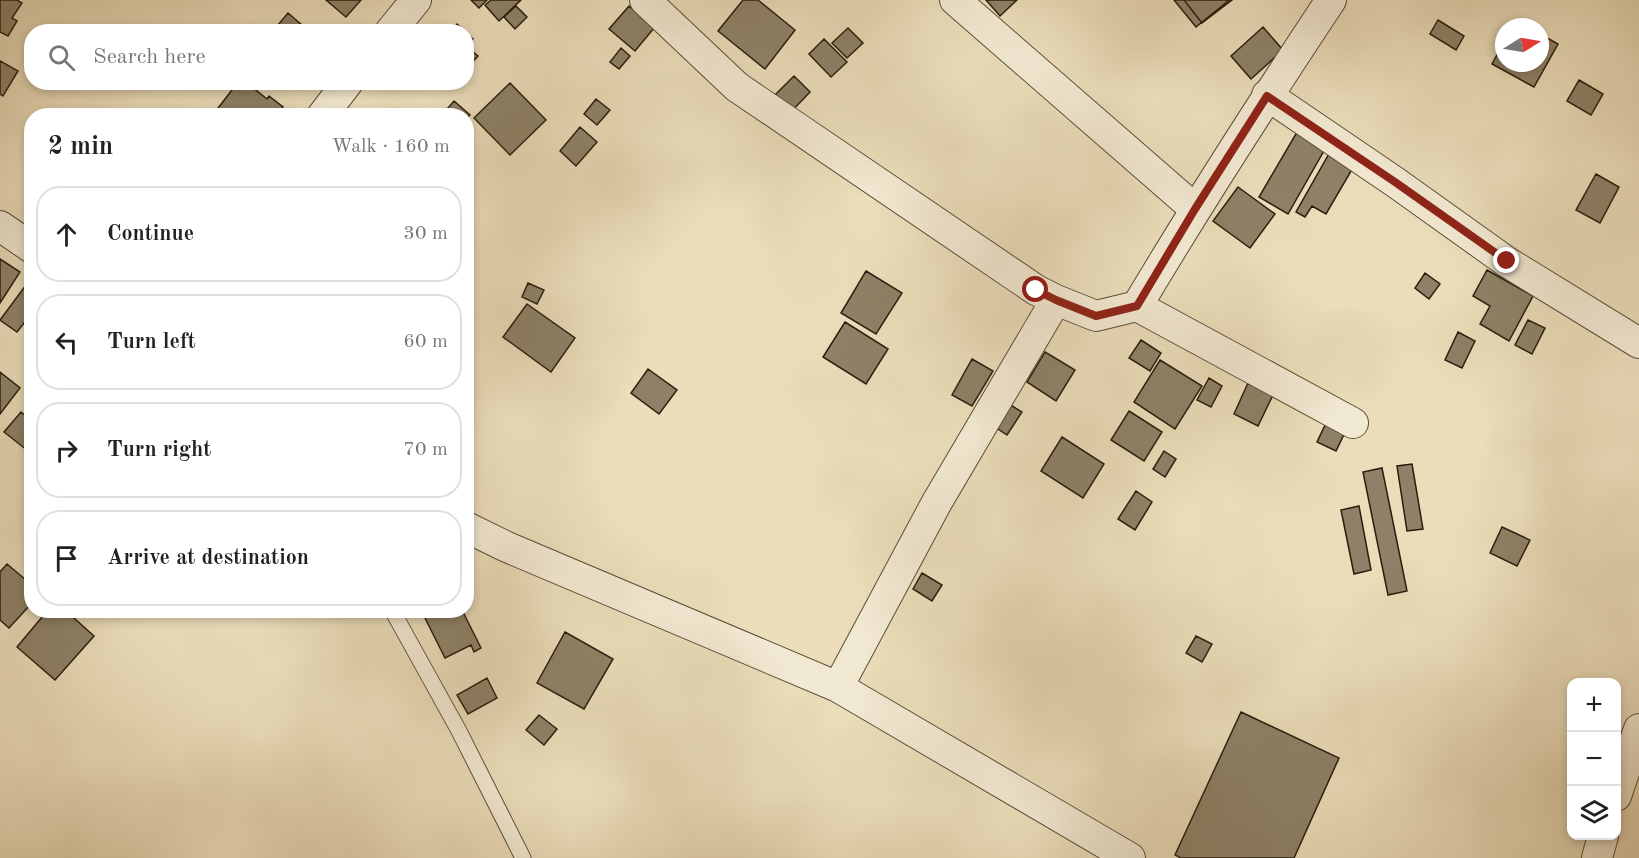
<!DOCTYPE html>
<meta charset="utf-8">
<style>
:root{--surface:#fff;--page:#f2f2f2;--text:#222;--muted:#767676;--line:#e0e0e0}
body{margin:0;font-family:"Old Standard TT",serif;background:var(--page);color:var(--text)}
.controls{position:absolute;right:18px;bottom:18px;display:grid;overflow:hidden;border-radius:12px;box-shadow:0 3px 9px #0003}
.controls button{width:54px;height:54px;display:grid;place-items:center;padding:0;border:0;border-bottom:2px solid var(--line);background:var(--surface);color:var(--text);font:30px sans-serif}
.compass{position:absolute;left:1495px;top:18px;width:54px;height:54px;border-radius:50%;background:var(--surface);box-shadow:0 3px 9px #0003;rotate:79deg}
.stop{position:absolute;width:18px;height:18px;margin:-14px;border:4px solid #8f2418;border-radius:50%;background:#fff}
.stop.end{background:#8f2418;border-color:#fff;box-shadow:0 2px 6px #0008}
.list{margin:0;padding:0;list-style:none}
h2{display:flex;justify-content:space-between;align-items:center;height:78px;margin:0;padding:0 24px;font-size:26px}
h2 small{font-size:20px;font-weight:400;color:var(--muted)}
.list li{display:grid;grid-template-columns:39px 1fr auto;gap:18px;align-items:center;box-sizing:border-box;height:96px;margin:0 12px 12px;padding:0 12px;border:2px solid var(--line);border-radius:24px}
.list b{display:block;font-size:22px;white-space:nowrap}
.list em{font-size:20px;font-style:normal;color:var(--muted)}
.icon{flex:none;width:33px;height:33px;fill:none;stroke:currentColor;stroke-width:2;stroke-linecap:round;stroke-linejoin:round}
.map{position:relative;flex:none;width:1639px;height:858px;overflow:hidden}
.search{position:absolute;background:var(--surface);box-shadow:0 3px 9px #0003;left:24px;top:24px;width:450px;height:66px;display:flex;align-items:center;gap:15px;box-sizing:border-box;padding:0 21px;border-radius:24px;color:var(--muted);font-size:22px}
.panel{position:absolute;background:var(--surface);box-shadow:0 3px 9px #0003;left:24px;top:108px;width:450px;height:510px;border-radius:24px}
.map>svg:first-child{display:block}
.building{fill:#8e8167;stroke:#291e0e;stroke-width:1.5}
.lines{fill:none;stroke-linecap:round;stroke-linejoin:round}
.lane-casing{stroke:#5a4e39;stroke-width:17}
.street-casing{stroke:#5a4e39;stroke-width:32}
.lane{stroke:#f2e9d2;stroke-width:15}
.street{stroke:#f2e9d2;stroke-width:30}
.route{stroke:#8f2418;stroke-width:8}
</style>
<div class="map">
<svg width="1639" height="858" viewBox="0 0 1639 858">
<rect width="100%" height="100%" fill="#ebddba"/>
<filter id="stains"><feTurbulence type="fractalNoise" baseFrequency=".00333" numOctaves="4"/><feColorMatrix values="0 0 0 0 .2 0 0 0 0 .09 0 0 0 0 .02 0 0 0 .5 -.17"/></filter>
<radialGradient id="worn" r=".72"><stop offset=".6" stop-color="#630" stop-opacity="0"/><stop offset="1" stop-color="#630" stop-opacity=".3"/></radialGradient>
<path class="building" d="M0 0H17L22 3 12 18 17 21 8 36 0 32Z
M326 0H361L346 17Z
M471 0H487L479 8Z
M491 0H521L499 21 485 5Z
M743 0H758L795 30 765 69 718 31Z
M986 0H1017L1000 16Z
M1174 0H1227L1228 1 1196 27Z
M1184 0H1232L1202 23Z
M516 6 527 17 515 29 504 17Z
M629 6 654 28 635 51 609 29Z
M288 13 310 32H272Z
M1438 20 1464 36 1456 50 1430 34Z
M1516 21 1527 27H1513Z
M457 24 465 32H450Z
M1263 27 1283 50 1251 79 1231 56Z
M848 28 863 43 847 58 832 43Z
M466 33 473 39 466 46Z
M1540 34 1558 44 1534 87 1492 64 1504 42V63H1540Z
M824 39 847 62 831 77 809 54Z
M466 46 478 56 466 69Z
M621 48 630 56 619 69 610 62Z
M0 61 18 71 3 96 0 94Z
M794 76 810 92 789 114 772 98Z
M1579 80 1603 94 1591 115 1567 101Z
M238 82H246L267 99 269 96 283 107 276 116H212Z
M510 83 546 120 510 155 474 118Z
M596 99 610 110 597 125 584 114Z
M454 101 470 115 466 118V116H441Z
M580 127 597 142 576 166 560 151Z
M1297 132 1325 149 1288 214 1259 197Z
M1330 152 1354 166 1326 214 1312 206 1305 217 1296 212Z
M1596 174 1619 187 1600 223 1576 210Z
M1238 187 1275 214 1250 248 1213 221Z
M466 195 473 201 466 208Z
M0 259 20 272 0 303Z
M1487 270 1533 296 1509 341 1480 324 1490 306 1473 296Z
M866 271 902 293 876 334 841 313Z
M1425 273 1440 284 1429 299 1415 288Z
M528 283 544 290 537 304 522 297Z
M26 285 32 289V313L17 332 0 320Z
M527 304 575 338 551 372 503 337Z
M1528 320 1545 328 1532 354 1515 345Z
M845 322 888 349 866 384 823 357Z
M1458 332 1475 341 1462 368 1445 360Z
M1141 340 1161 353 1150 371 1129 358Z
M1045 352 1075 370 1056 401 1027 382Z
M972 359 993 371 972 406 952 395Z
M1160 360 1202 386 1175 429 1134 402Z
M648 369 677 390 659 414 631 393Z
M0 372 20 388 0 414Z
M1209 378 1222 386 1211 407 1197 400Z
M1248 383 1273 395 1258 426 1234 414Z
M1009 404 1022 412 1007 435 995 427Z
M1129 411 1162 432 1144 461 1111 440Z
M21 412 32 421V454L4 432Z
M1329 417 1348 426 1336 451 1317 442Z
M1062 437 1104 464 1083 498 1041 471Z
M1164 451 1176 459 1165 477 1153 469Z
M1412 464 1423 529 1407 531 1397 466Z
M1382 468 1407 591 1388 595 1363 472Z
M1136 491 1152 502 1135 530 1118 519Z
M1359 506 1371 570 1354 574 1341 510Z
M1502 527 1530 540 1517 566 1490 553Z
M7 564 32 585V603L9 628 0 620V572Z
M922 573 942 585 932 601 913 589Z
M48 610H65L94 636 55 680 17 647Z
M421 610H462L481 648 474 652 471 645 445 658Z
M565 632 613 659 584 709 537 683Z
M1196 636 1212 644 1202 662 1186 653Z
M487 678 497 698 468 714 457 695Z
M1241 712 1339 758 1294 858H1181L1175 855Z
M539 715 557 729 544 745 526 730Z"/>
<g class="lines">
<defs>
<path id="lane" d="M392 610 459 731 523 858"/>
<path id="street" d="M645 0 737 87 1036 290 1056 300
M955 0 1195 209
M390 32 416 0
M1267 95 1395 182 1507 262 1639 343
M322 116 348 82
M0 226 32 248
M1137 306 1353 423
M466 527 507 547 838 687 1130 858
M838 687 937 502 1056 300 1096 316 1137 306C1199 202 1264 101 1331 0
M1616 796 1639 729
M1597 858 1603 836"/>
</defs>
<use href="#lane" class="lane-casing"/>
<use href="#street" class="street-casing"/>
<use href="#lane" class="lane"/>
<use href="#street" class="street"/>
</g>
<g class="lines">
<path class="route" d="M1036 290 1056 300 1096 316 1137 306 1195 209 1267 96 1395 182 1507 261"/>
</g>
<rect width="100%" height="100%" filter="url(#stains)"/>
<rect width="100%" height="100%" fill="url(#worn)"/>
</svg>
<div class="controls">
<button>+</button>
<button>−</button>
<button><svg class="icon" aria-label="layers" viewBox="0 0 24 24"><path d="M12 4l9 5-9 5-9-5zM3 14l9 5 9-5"/></svg></button>
</div>
<svg class="compass" viewBox="-18 -18 36 36"><path d="M0-13l5 13h-10z" fill="#e53935"/><path d="M0 13l5-13h-10z" fill="#767676"/></svg>
<div class="stop" style="left:1036px;top:290px"></div>
<div class="stop end" style="left:1507px;top:261px"></div>
<div class="search"><svg class="icon" aria-label="search" viewBox="0 0 24 24"><circle cx="10" cy="10" r="6"/><path d="M15 15l6 6"/></svg>Search here</div>
<section class="panel">
<h2>2 min<small>Walk · 160 m</small></h2>
<ul class="list">
<li><svg class="icon" aria-label="ahead" viewBox="0 0 24 24"><path d="M12 20V5M6 11l6-6 6 6"/></svg><div><b>Continue</b></div><em>30 m</em></li>
<li><svg class="icon" aria-label="left" viewBox="0 0 24 24"><path d="M17 20v-9H6M10 6l-5 5 5 5"/></svg><div><b>Turn left</b></div><em>60 m</em></li>
<li><svg class="icon" aria-label="right" viewBox="0 0 24 24"><path d="M7 20v-9h11M14 6l5 5-5 5"/></svg><div><b>Turn right</b></div><em>70 m</em></li>
<li><svg class="icon" aria-label="arrive" viewBox="0 0 24 24"><path d="M6 21V4h12l-3 4 3 4H6"/></svg><div><b>Arrive at destination</b></div></li>
</ul>
</section>
</div>
